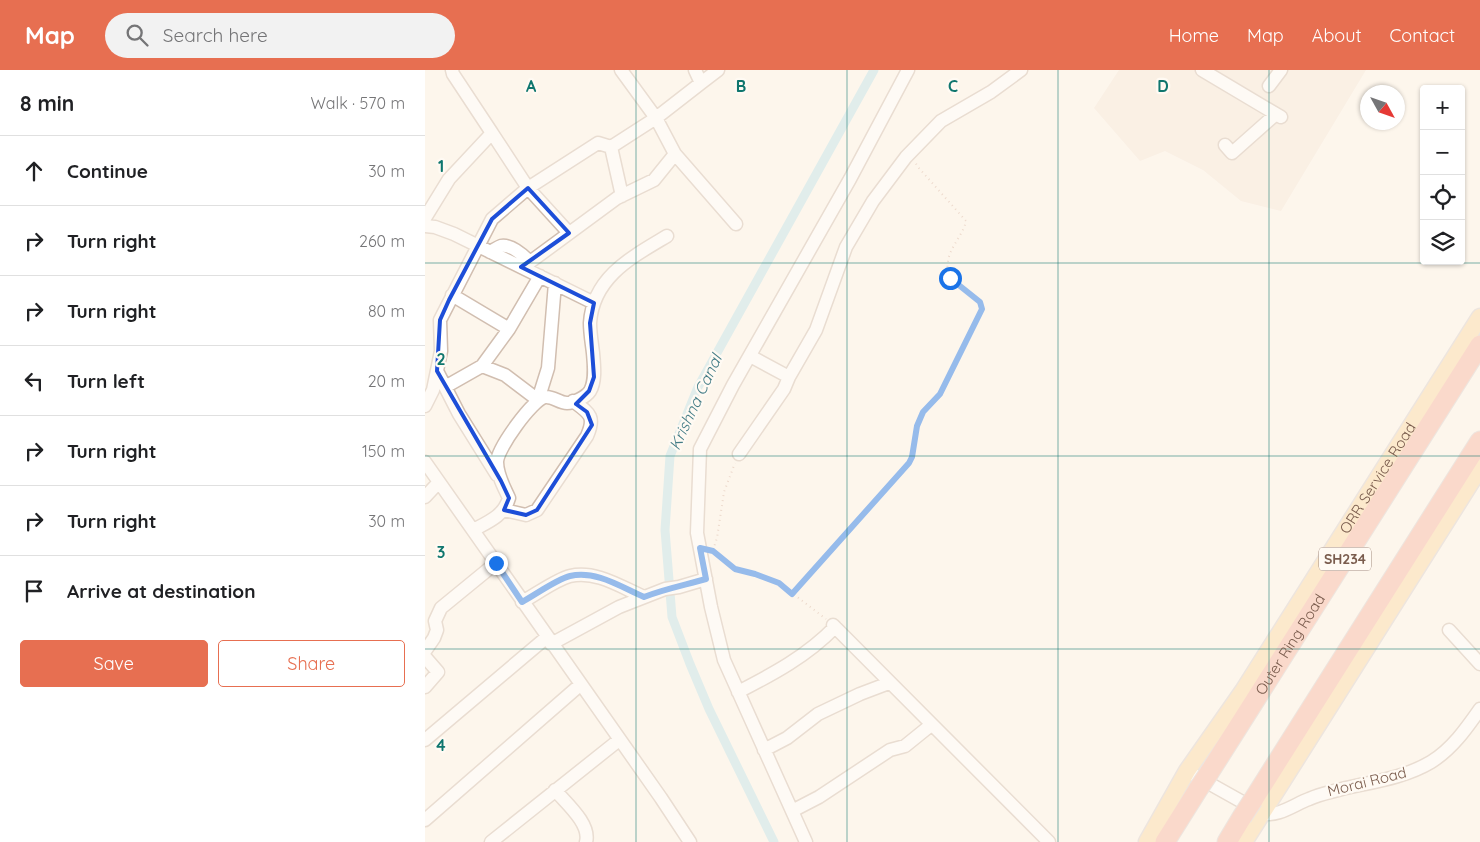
<!DOCTYPE html>
<meta charset="utf-8">
<style>
:root{--surface:#fff;--page:#f2f2f2;--text:#202124;--muted:#757577;--line:#e0e0e0;--accent:#e76f51}
body{margin:0;font-family:Quicksand,sans-serif;background:var(--page);color:var(--text)}
.controls{position:absolute;right:15px;top:15px;display:grid;overflow:hidden;border-radius:5px;box-shadow:0 1px 4px #0004}
.controls button{width:45px;height:45px;display:grid;place-items:center;padding:0;border:0;border-bottom:1px solid var(--line);background:var(--surface);color:var(--text);font:25px sans-serif}
.compass{position:absolute;left:935px;top:15px;width:45px;height:45px;border-radius:50%;background:var(--surface);box-shadow:0 1px 4px #0004;rotate:130deg}
.stop{position:absolute;width:15px;height:15px;margin:-11px;border:4px solid #1a73e8;border-radius:50%;background:#fff}
.stop.end{background:#1a73e8;border-color:#fff;box-shadow:0 1px 5px #0008}
.list{margin:0;padding:0;list-style:none}
h2{display:flex;justify-content:space-between;align-items:center;height:65px;margin:0;padding:0 20px;font-size:21px}
h2 small{font-size:16px;font-weight:400;color:var(--muted)}
.list li{display:grid;grid-template-columns:32px 1fr auto;gap:15px;align-items:center;box-sizing:border-box;height:70px;padding:0 20px;border-top:1px solid var(--line)}
.list b{display:block;font-size:19px;white-space:nowrap}
.list em{font-size:16px;font-style:normal;color:var(--muted)}
.actions{display:flex;gap:10px;padding:15px 20px}
.actions a{flex:1;padding:11px 0;border:1px solid var(--accent);border-radius:5px;text-align:center;font-size:18px;color:var(--accent)}
.actions .main{background:var(--accent);color:#fff}
.icon{flex:none;width:28px;height:28px;fill:none;stroke:currentColor;stroke-width:2;stroke-linecap:round;stroke-linejoin:round}
.map{position:relative;flex:none;width:1055px;height:772px;overflow:hidden}
header{display:flex;align-items:center;gap:30px;box-sizing:border-box;height:70px;padding:0 25px;background:var(--accent);color:#fff}
header strong{font-size:24px}
nav{display:flex;gap:28px;margin-inline-start:auto;font-size:18px}
.search{width:350px;height:45px;background:var(--page);display:flex;align-items:center;gap:12px;box-sizing:border-box;padding:0 18px;border-radius:28px;color:var(--muted);font-size:19px}
main{display:flex}
aside{flex:1;background:var(--surface)}
.map>svg:first-child{display:block}
.residential{fill:#f5e8da}
.lines{fill:none;stroke-linecap:round;stroke-linejoin:round}
.canal{stroke:#bfe3e8;stroke-width:9}
.minor-casing{stroke:#d1beb0;stroke-width:15}
.major-casing{stroke:#dad1cd;stroke-width:19}
.highway-casing{stroke:#dad1cd;stroke-width:21}
.path{stroke:#d9b8a5;stroke-width:2;stroke-dasharray:1 4;stroke-linecap:butt}
.minor{stroke:#fff;stroke-width:12}
.major{stroke:#fbd9a5;stroke-width:16}
.highway{stroke:#f7b7a3;stroke-width:19}
.highway-bridge-casing{stroke:#dad1cd;stroke-width:21;stroke-linecap:butt}
.highway-bridge{stroke:#f7b7a3;stroke-width:19}
.route{stroke:#1a73e8;stroke-width:6}
.marked{fill:none;stroke:#1d4ed8;stroke-width:4;stroke-linejoin:round}
.grid{fill:none;stroke:#0f766e;stroke-width:1;stroke-opacity:0.55}
.labels{text-anchor:middle;stroke-width:4.5;stroke-linejoin:round;paint-order:stroke}
.shield{fill:#fffaf3;stroke:#a28b7f;stroke-width:1}
.shield-label{font-size:14px;font-weight:bold;fill:#7a5c4d}
.street-label{font-size:15px;fill:#7a5c4d;stroke:#fffaf3}
.water-label{font-size:16px;font-style:italic;fill:#437c86;stroke:#fffaf3}
.grid-label{font-size:16px;text-anchor:middle;font-weight:bold;fill:#0f766e;stroke:#fffaf3;stroke-width:4.5;stroke-linejoin:round;paint-order:stroke}
</style>
<header>
<strong>Map</strong>
<div class="search"><svg class="icon" aria-label="search" viewBox="0 0 24 24"><circle cx="10" cy="10" r="6"/><path d="M15 15l6 6"/></svg>Search here</div>
<nav><a>Home</a><a>Map</a><a>About</a><a>Contact</a></nav>
</header>
<main>
<aside>
<h2>8 min<small>Walk · 570 m</small></h2>
<ul class="list">
<li><svg class="icon" aria-label="ahead" viewBox="0 0 24 24"><path d="M12 20V5M6 11l6-6 6 6"/></svg><div><b>Continue</b></div><em>30 m</em></li>
<li><svg class="icon" aria-label="right" viewBox="0 0 24 24"><path d="M7 20v-9h11M14 6l5 5-5 5"/></svg><div><b>Turn right</b></div><em>260 m</em></li>
<li><svg class="icon" aria-label="right" viewBox="0 0 24 24"><path d="M7 20v-9h11M14 6l5 5-5 5"/></svg><div><b>Turn right</b></div><em>80 m</em></li>
<li><svg class="icon" aria-label="left" viewBox="0 0 24 24"><path d="M17 20v-9H6M10 6l-5 5 5 5"/></svg><div><b>Turn left</b></div><em>20 m</em></li>
<li><svg class="icon" aria-label="right" viewBox="0 0 24 24"><path d="M7 20v-9h11M14 6l5 5-5 5"/></svg><div><b>Turn right</b></div><em>150 m</em></li>
<li><svg class="icon" aria-label="right" viewBox="0 0 24 24"><path d="M7 20v-9h11M14 6l5 5-5 5"/></svg><div><b>Turn right</b></div><em>30 m</em></li>
<li><svg class="icon" aria-label="arrive" viewBox="0 0 24 24"><path d="M6 21V4h12l-3 4 3 4H6"/></svg><div><b>Arrive at destination</b></div></li>
</ul>
<div class="actions"><a class="main">Save</a><a>Share</a></div>
</aside>
<div class="map">
<svg width="1055" height="772" viewBox="0 0 1055 772">
<rect width="100%" height="100%" fill="#fdf6ec"/>
<path class="residential" d="M694 0H941L856 141 816 131 778 100 740 81 715 91 669 38Z"/>
<g class="lines">
<path class="canal" d="M349 772 284 639 265 594 247 547 240 460 245 386 273 317 449 0"/>
<defs>
<path id="minor" d="M270 0 276 13 293 0
M777 0 856 47
M276 13 231 48 250 84 311 154
M844 16 856 0
M67 63 103 118 144 163
M800 75 807 83 851 44
M186 77 197 126
M0 148 24 109 67 63 28 4 27 0
M0 156 10 157 29 164 169 233
M65 182C69 180 73 177 76 176 86 174 98 185 105 192L192 128 229 110 250 84
M115 206 84 259 57 296 80 305 113 330 123 298 130 213
M27 225 84 259
M325 286 364 307 391 260 421 177 448 131 481 87 516 51 566 22 596 0
M12 301 34 344 72 405
M20 317 57 296
M0 336 8 320 16 281 15 250 67 149 103 118 173 73 186 77 231 48 196 0
M314 384 359 319 364 307
M0 392 236 728 265 772
M0 427 14 412
M79 440 101 445 112 440 162 366C171 346 164 343 148 331
M48 460C63 452 79 446 84 428 79 417 72 405 72 392 72 379 107 330 120 327 128 326 134 333 142 333 149 333 161 327 165 321 171 311 169 295 168 283 167 274 165 263 165 253 168 207 207 187 242 166
M97 532C110 525 132 509 145 506 171 500 196 517 219 527
M408 555 624 772
M1024 560 1055 594
M126 574 194 537 240 519 254 517 281 509
M0 581 9 568 12 560 10 551 16 538 71 493
M0 587 13 602 0 617
M313 622C348 604 382 586 410 557
M0 670 122 567
M339 680 362 668 393 644 435 624 464 613
M762 701 837 743C852 748 870 734 884 729 923 713 969 714 1006 692 1027 679 1041 659 1055 639
M130 720C141 733 166 754 161 772
M367 741 394 727 465 680 480 676 506 655
M0 750 155 615
M66 772 194 670
M381 772 299 590 286 537 272 463 275 379 308 315 425 109 483 0"/>
<g id="major">
<path id="s1" d="M722 772 762 701 818 621 1055 247"/>
<path d="M819 772 1055 398"/>
</g>
<g id="highway">
<path id="s2" d="M784 703 1055 275"/>
<path d="M828 730 1055 371"/>
<path d="M740 772 774 718"/>
<path d="M802 772 817 747"/>
</g>
</defs>
<use href="#minor" class="minor-casing"/>
<use href="#major" class="major-casing"/>
<use href="#highway" class="highway-casing"/>
<path class="path" d="M287 480 310 499 329 503 354 513 401 549
M288 480 292 468 299 422 310 393
M367 524 484 393 487 387 492 356 497 342 515 324 557 239C550 219 518 216 523 191 525 177 538 165 541 151L493 97 490 92"/>
<use href="#minor" class="minor"/>
<use href="#major" class="major"/>
<use href="#highway" class="highway"/>
<defs>
<path id="highway-bridge" d="M774 718 784 703
M817 747 828 730"/>
</defs>
<use href="#highway-bridge" class="highway-bridge-casing"/>
<use href="#highway-bridge" class="highway-bridge"/>
</g>
<g class="lines">
<path class="route" d="M71 493 97 532C110 525 132 509 145 506 171 500 196 517 219 527 239 519 260 515 281 509L275 478 288 481 310 499 330 504 354 513 367 524 484 393 487 387 492 356 498 342 515 324 557 239 555 232 525 208"/>
</g>
<path d="M0 0H1055V772H0ZM103 118 144 163 96 197 169 233 165 253 169 307 164 321 151 334 162 342 167 355 112 440 101 445 79 440 84 428 76 411 12 301 15 250 24 230 67 149Z" fill="#fdf6ec" fill-opacity=".55" fill-rule="evenodd"/>
<path class="marked" d="M103 118 144 163 96 197 169 233 165 253 169 307 164 321 151 334 162 342 167 355 112 440 101 445 79 440 84 428 76 411 12 301 15 250 24 230 67 149Z"/>
<path class="grid" d="M211 0V772M422 0V772M633 0V772M844 0V772M0 193H1055M0 386H1055M0 579H1055"/>
<g class="labels">
<rect class="shield" x="894" y="477.5" width="52" height="23" rx="4"/>
<g class="shield-label">
<text x="920" y="494">SH234</text>
</g>
<g class="street-label">
<text dy="5" stroke="none"><textPath href="#s1" startOffset="431">ORR Service Road</textPath></text>
<text dy="5" stroke="none"><textPath href="#s2" startOffset="152">Outer Ring Road</textPath></text>
<text transform="translate(942 712) rotate(-14)" y="5">Morai Road</text>
</g>
<g class="water-label">
<text transform="translate(270 332) rotate(-65)" y="6">Krishna Canal</text>
</g>
</g>
<g class="grid-label">
<text x="106" y="22">A</text>
<text x="316" y="22">B</text>
<text x="528" y="22">C</text>
<text x="738" y="22">D</text>
<text x="16" y="102">1</text>
<text x="16" y="295">2</text>
<text x="16" y="488">3</text>
<text x="16" y="681">4</text>
</g>
</svg>
<div class="controls">
<button>+</button>
<button>−</button>
<button><svg class="icon" aria-label="locate" viewBox="0 0 24 24"><circle cx="12" cy="12" r="6"/><path d="M12 2v4M12 18v4M2 12h4M18 12h4"/></svg></button>
<button><svg class="icon" aria-label="layers" viewBox="0 0 24 24"><path d="M12 4l9 5-9 5-9-5zM3 14l9 5 9-5"/></svg></button>
</div>
<svg class="compass" viewBox="-18 -18 36 36"><path d="M0-13l5 13h-10z" fill="#e53935"/><path d="M0 13l5-13h-10z" fill="#757577"/></svg>
<div class="stop" style="left:525px;top:208px"></div>
<div class="stop end" style="left:71px;top:493px"></div>
</div>
</main>
